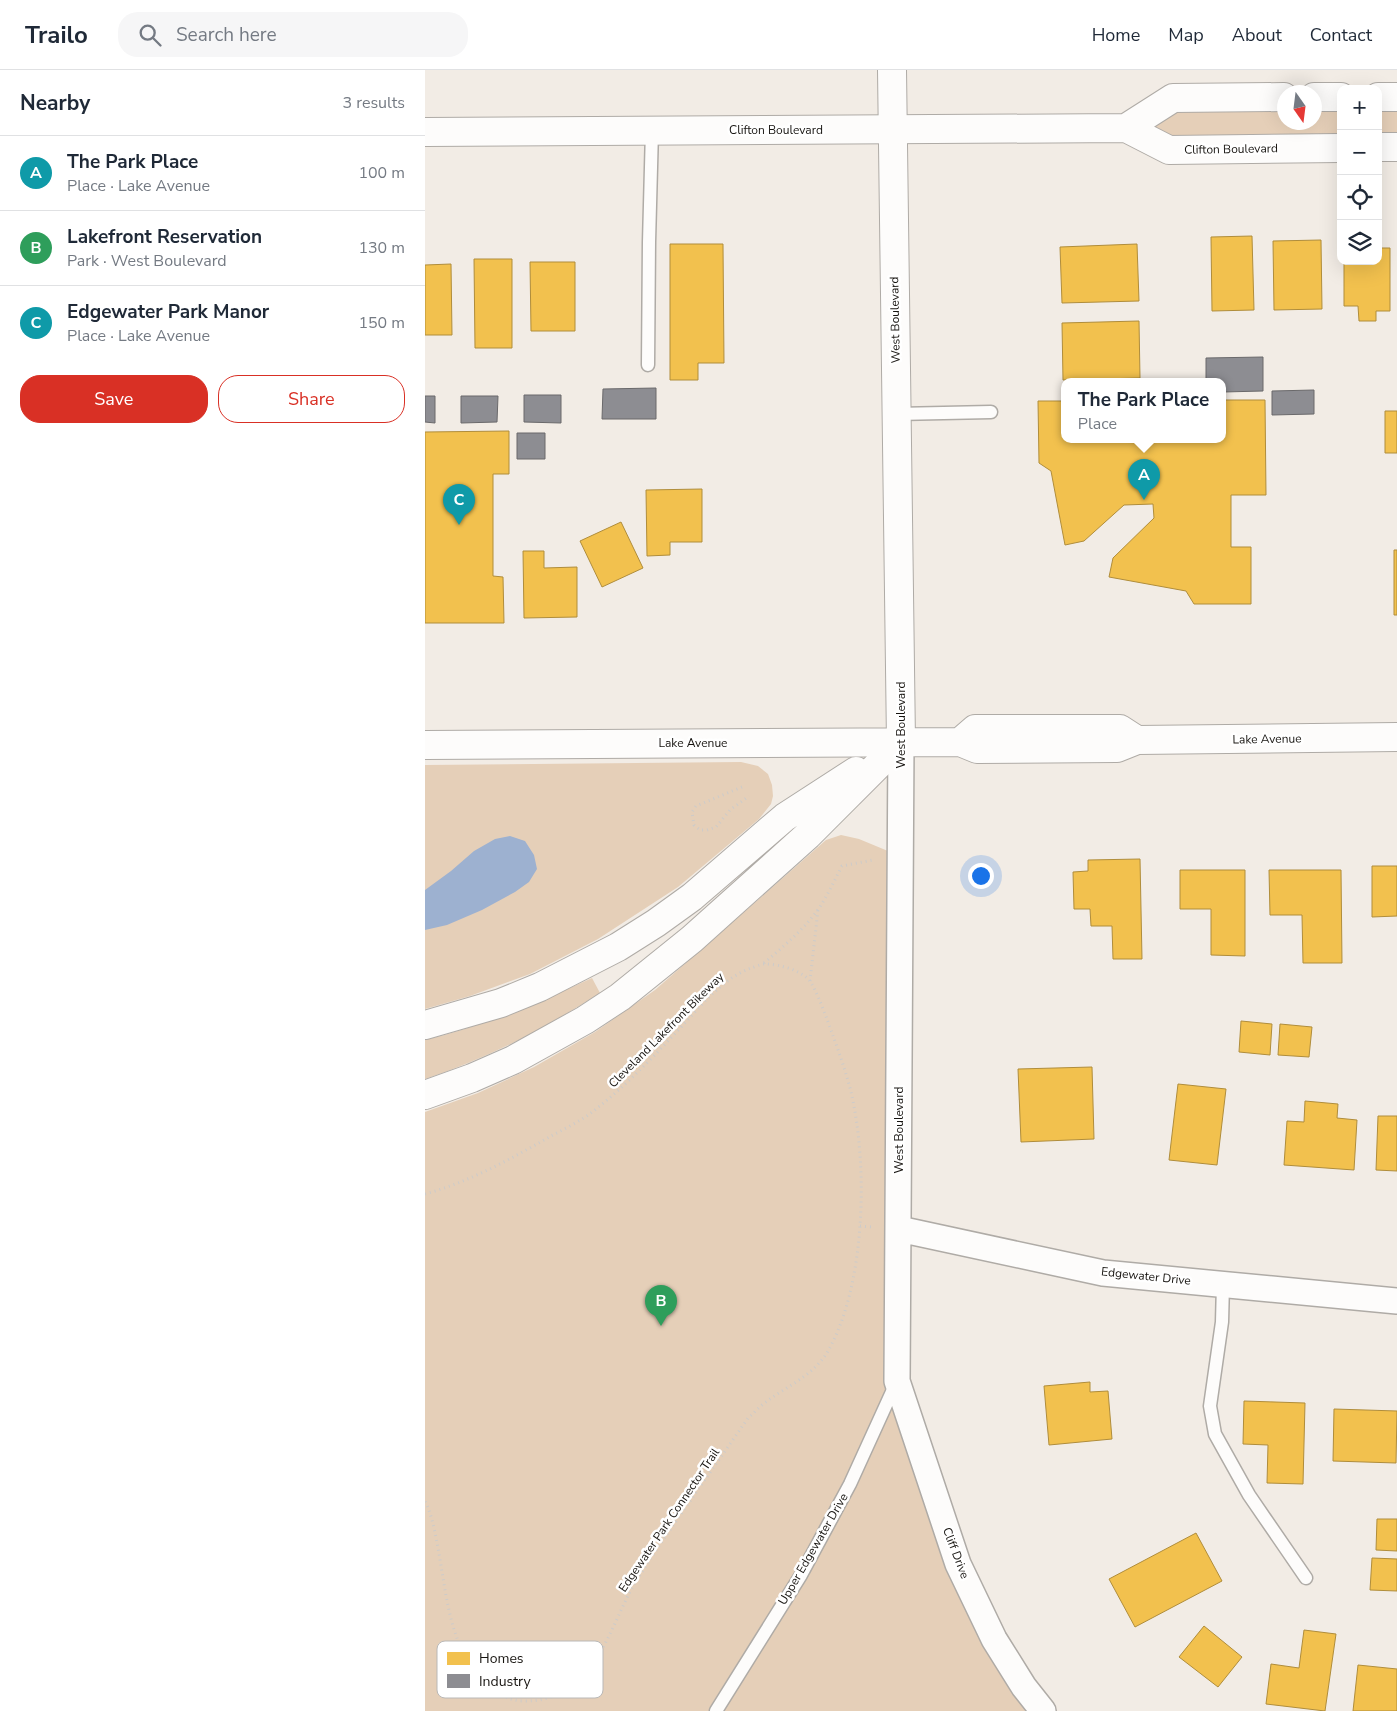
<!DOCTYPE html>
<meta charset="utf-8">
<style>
:root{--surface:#fff;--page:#f6f6f7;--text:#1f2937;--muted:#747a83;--line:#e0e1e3;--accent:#d93025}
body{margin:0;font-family:"Nunito Sans",sans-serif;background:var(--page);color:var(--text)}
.controls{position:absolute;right:15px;top:15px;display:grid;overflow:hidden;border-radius:10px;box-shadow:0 5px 20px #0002}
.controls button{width:45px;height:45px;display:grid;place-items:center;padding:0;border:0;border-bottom:1px solid var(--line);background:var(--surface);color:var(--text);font:25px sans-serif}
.compass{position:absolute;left:852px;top:15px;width:45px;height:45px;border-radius:50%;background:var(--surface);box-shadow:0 5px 20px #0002;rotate:166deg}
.you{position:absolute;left:555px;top:805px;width:18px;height:18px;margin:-12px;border:4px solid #fff;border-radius:50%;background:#1a73e8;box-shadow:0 0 0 8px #1a73e833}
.badge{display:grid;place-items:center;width:32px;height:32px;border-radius:50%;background:var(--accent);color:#fff;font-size:16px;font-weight:700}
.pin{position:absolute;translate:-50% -41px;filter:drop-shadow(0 1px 2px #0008)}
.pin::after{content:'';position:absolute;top:26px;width:18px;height:15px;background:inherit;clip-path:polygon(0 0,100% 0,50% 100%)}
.popup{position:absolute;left:636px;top:308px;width:165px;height:65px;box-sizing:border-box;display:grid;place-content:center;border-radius:10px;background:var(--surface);filter:drop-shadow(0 1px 4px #0005);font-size:16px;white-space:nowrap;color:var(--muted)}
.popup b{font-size:19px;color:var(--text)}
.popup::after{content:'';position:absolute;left:50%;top:100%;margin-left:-10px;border:10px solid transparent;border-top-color:var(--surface)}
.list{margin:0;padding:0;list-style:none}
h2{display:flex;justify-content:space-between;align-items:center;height:65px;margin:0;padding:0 20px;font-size:21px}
h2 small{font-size:16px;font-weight:400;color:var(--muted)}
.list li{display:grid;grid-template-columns:32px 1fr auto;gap:15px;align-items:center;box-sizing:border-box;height:75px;padding:0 20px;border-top:1px solid var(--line)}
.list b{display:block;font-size:19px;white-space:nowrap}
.list p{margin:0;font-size:16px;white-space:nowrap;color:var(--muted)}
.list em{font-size:16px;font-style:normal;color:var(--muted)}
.actions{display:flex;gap:10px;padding:15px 20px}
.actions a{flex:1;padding:11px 0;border:1px solid var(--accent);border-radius:20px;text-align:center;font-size:18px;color:var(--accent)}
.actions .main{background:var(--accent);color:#fff}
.icon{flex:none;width:28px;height:28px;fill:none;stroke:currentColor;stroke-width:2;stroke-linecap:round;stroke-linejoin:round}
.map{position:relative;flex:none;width:972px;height:1641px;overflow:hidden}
header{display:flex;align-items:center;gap:30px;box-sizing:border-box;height:70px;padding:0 25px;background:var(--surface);border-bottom:1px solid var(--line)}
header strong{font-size:24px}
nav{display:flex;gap:28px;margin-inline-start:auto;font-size:18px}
.search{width:350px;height:45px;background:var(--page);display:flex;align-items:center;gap:12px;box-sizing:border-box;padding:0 18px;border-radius:20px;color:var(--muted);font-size:19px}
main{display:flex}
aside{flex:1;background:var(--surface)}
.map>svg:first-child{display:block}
.green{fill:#e5cfb8}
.water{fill:#9db1d0}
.homes{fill:#f2c14e;stroke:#b08d3b}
.industry{fill:#8d8d92;stroke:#6a696b}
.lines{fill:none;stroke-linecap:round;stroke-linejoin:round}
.lane-casing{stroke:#afaba6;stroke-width:15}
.street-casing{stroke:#afaba6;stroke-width:28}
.secondary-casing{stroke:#afaba6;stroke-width:30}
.primary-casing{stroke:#afaba6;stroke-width:30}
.highway-casing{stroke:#afaba6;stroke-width:30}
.path{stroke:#cdcbc9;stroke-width:3;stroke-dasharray:1 4;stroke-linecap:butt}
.lane{stroke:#fdfcfb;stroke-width:12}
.street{stroke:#fdfcfb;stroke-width:25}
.secondary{stroke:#fdfcfb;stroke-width:28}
.primary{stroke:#fdfcfb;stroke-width:28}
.highway{stroke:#fdfcfb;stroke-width:28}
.labels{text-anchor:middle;stroke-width:5;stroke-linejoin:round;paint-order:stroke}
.street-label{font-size:12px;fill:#171410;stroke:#fff}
.key{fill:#fff;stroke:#b9b8b7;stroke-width:1}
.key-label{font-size:14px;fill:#171410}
</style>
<header>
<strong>Trailo</strong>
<div class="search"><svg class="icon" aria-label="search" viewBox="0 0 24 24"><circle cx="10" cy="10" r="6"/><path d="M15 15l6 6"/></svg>Search here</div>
<nav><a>Home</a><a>Map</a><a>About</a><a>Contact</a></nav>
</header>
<main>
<aside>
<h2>Nearby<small>3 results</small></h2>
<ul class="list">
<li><span class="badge" style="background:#0f9aa8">A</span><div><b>The Park Place</b><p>Place · Lake Avenue</p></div><em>100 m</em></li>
<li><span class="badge" style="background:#2e9e5b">B</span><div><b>Lakefront Reservation</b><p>Park · West Boulevard</p></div><em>130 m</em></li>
<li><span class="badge" style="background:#0f9aa8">C</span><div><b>Edgewater Park Manor</b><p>Place · Lake Avenue</p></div><em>150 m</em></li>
</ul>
<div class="actions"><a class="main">Save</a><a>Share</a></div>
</aside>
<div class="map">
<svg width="972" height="1641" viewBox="0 0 972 1641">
<rect width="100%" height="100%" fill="#f2ece5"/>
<path class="green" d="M859 27V52H889L890 27H916V78L744 80 701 58 748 28Z
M953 27H972V77H953Z
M316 692 333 696 343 704 347 715 348 726 346 734 334 749 253 817 173 869 105 904 45 926 0 939V695Z
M416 765 434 769 475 786 472 1311 533 1494 618 1641H0V1042L53 1023 109 997 170 962 230 920 401 770Z
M167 908 175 923C119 959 64 988 0 1009V970C58 956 113 933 167 908Z"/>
<path class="water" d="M85 766 100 771 109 785 112 799 104 812 90 822 57 840 22 855 0 860V820L26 801 49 781 70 769Z"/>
<path class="homes" d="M827 166 829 240 787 241 786 167Z
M896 170 897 239 849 240 848 171Z
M245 174H298L299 293H273V310H245Z
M712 174 714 231 637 233 635 177Z
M953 178H965V241H951V251H934L933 236H919V191H953Z
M49 189H87V278H50Z
M105 192H150V261H106Z
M26 194 27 265H0V195Z
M714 251 715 308 638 310 637 253Z
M798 330H840L841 425H806V477H826V534H769L761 521 684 507 688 488 729 448 728 434 699 435 659 471 640 475 626 401 614 393 613 331H640V369H798Z
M960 341H972V383H960Z
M84 361V404H68V506L78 507 79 553H0V362Z
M277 419V472H245V485L222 486 221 420Z
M196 452 218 498 177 517 155 471Z
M969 480H972V545H969Z
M98 481H119V498L152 497V547L99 548Z
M715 789 717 889H688L687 856H666L665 839H649L648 802 663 801V790Z
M947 796H972V846L947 847Z
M755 800H820V886L786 885V839H755Z
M844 800H916L917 893H878L877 845H845Z
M816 951 847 954 845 985 814 982Z
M855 954 887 957 884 987 853 985Z
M667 997 669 1069 596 1072 593 999Z
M753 1014 801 1019 792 1095 744 1090Z
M880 1031 913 1034 912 1048 932 1050 929 1100 859 1095 862 1051 879 1052Z
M953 1046H972V1101L951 1100Z
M665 1312V1322L683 1321 687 1369 624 1375 619 1316Z
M819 1331 880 1333 878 1414 842 1413 843 1375 818 1374Z
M909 1339 972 1341 971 1393 908 1391Z
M952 1449H972V1481L951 1480Z
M771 1463 797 1511 710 1557 684 1509Z
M947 1488 972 1489V1521L945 1520Z
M779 1556 817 1587 793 1617 754 1587Z
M879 1560 911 1564 900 1641 841 1634 846 1594 874 1598Z
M933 1595 972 1599V1641H928Z"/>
<path class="industry" d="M838 287V321L798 322V311H781V288Z
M231 318V349H177L178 319Z
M889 320V344L847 345V321Z
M99 325H136V353L99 352Z
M0 326H10V353L0 352Z
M36 326H73L72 352 36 353Z
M92 363H120V389H92Z"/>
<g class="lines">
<defs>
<path id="lane" d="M223 295 224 172 227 60
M471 344 566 342
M798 1214 797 1252 785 1336 790 1364 824 1425 881 1508
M291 1641 376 1505 425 1414 471 1313"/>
<path id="street" d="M476 672 472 1311 533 1494 569 1569 599 1617 618 1641
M474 1159 678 1203 972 1231"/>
<path id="secondary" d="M467 0 476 672
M535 672 550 659H695L712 670
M0 675 535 672 552 679 692 678 712 670 972 667"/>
<path id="primary" d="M889 27H916
M953 27H972
M701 58 748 28 859 27
M0 62 701 58 744 80 916 78
M953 77H972"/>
<path id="highway" d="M0 955 76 933 115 917 193 877 231 853 267 827 360 747 431 701
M0 1025 47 1008 88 990 160 950 195 927 267 869 383 765 476 672"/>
</defs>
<use href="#lane" class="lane-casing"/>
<use href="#street" class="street-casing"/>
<use href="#secondary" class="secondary-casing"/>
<use href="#primary" class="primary-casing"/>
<use href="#highway" class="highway-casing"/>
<path class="path" d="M317 717 271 736 267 742 269 755 275 760H282L291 757 305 740 324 726
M339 893C358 877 377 861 392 841 402 827 409 811 417 796L448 790
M385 911 393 840
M0 1124C44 1112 86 1089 126 1066 141 1058 158 1050 171 1039 203 1014 230 985 257 956 278 934 297 909 326 898 330 897 335 894 340 894 354 894 375 900 384 910 391 918 403 952 407 963 414 982 421 1002 426 1022 443 1094 441 1215 403 1281 388 1307 359 1317 337 1335 332 1339 328 1344 323 1348 290 1396 256 1443 224 1491 218 1501 211 1510 206 1520 180 1569 166 1632 98 1631 73 1630 53 1611 42 1591 23 1556 20 1516 13 1478 10 1462 7 1445 0 1431
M435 1156 447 1157"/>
<use href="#lane" class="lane"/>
<use href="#street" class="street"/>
<use href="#secondary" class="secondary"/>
<use href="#primary" class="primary"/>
<use href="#highway" class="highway"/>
</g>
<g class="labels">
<g class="street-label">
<text x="351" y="64">Clifton Boulevard</text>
<text transform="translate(806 79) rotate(-1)" y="4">Clifton Boulevard</text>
<text transform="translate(470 250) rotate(-91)" y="4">West Boulevard</text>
<text transform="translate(476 655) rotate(-90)" y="4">West Boulevard</text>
<text transform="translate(842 669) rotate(-1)" y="4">Lake Avenue</text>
<text x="268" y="677">Lake Avenue</text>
<text transform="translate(241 960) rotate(-45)" y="4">Cleveland Lakefront Bikeway</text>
<text transform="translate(474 1060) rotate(-90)" y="4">West Boulevard</text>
<text transform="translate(721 1206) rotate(6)" y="4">Edgewater Drive</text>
<text transform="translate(244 1450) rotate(-56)" y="4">Edgewater Park Connector Trail</text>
<text transform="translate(388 1479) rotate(-60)" y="4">Upper Edgewater Drive</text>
<text transform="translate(531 1483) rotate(69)" y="4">Cliff Drive</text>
</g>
</g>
<rect x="12" y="1571" width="166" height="57" rx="8" class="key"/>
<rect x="22" y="1582" width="23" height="13" fill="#f2c14e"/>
<rect x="22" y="1604" width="23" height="14" fill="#8d8d92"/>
<g class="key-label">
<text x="54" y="1593">Homes</text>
<text x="54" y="1616">Industry</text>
</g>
</svg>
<div class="controls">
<button>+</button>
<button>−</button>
<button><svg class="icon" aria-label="locate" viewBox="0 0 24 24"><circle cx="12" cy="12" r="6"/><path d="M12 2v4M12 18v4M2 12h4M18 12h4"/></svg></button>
<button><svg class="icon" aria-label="layers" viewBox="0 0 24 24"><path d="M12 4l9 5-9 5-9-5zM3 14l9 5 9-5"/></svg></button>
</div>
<svg class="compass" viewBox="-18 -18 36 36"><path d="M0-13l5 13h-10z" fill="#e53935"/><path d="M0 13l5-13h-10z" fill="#747a83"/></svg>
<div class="you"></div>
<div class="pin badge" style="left:719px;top:430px;background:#0f9aa8">A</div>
<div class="popup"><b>The Park Place</b>Place</div>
<div class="pin badge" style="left:236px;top:1256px;background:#2e9e5b">B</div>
<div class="pin badge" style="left:34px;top:455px;background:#0f9aa8">C</div>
</div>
</main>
